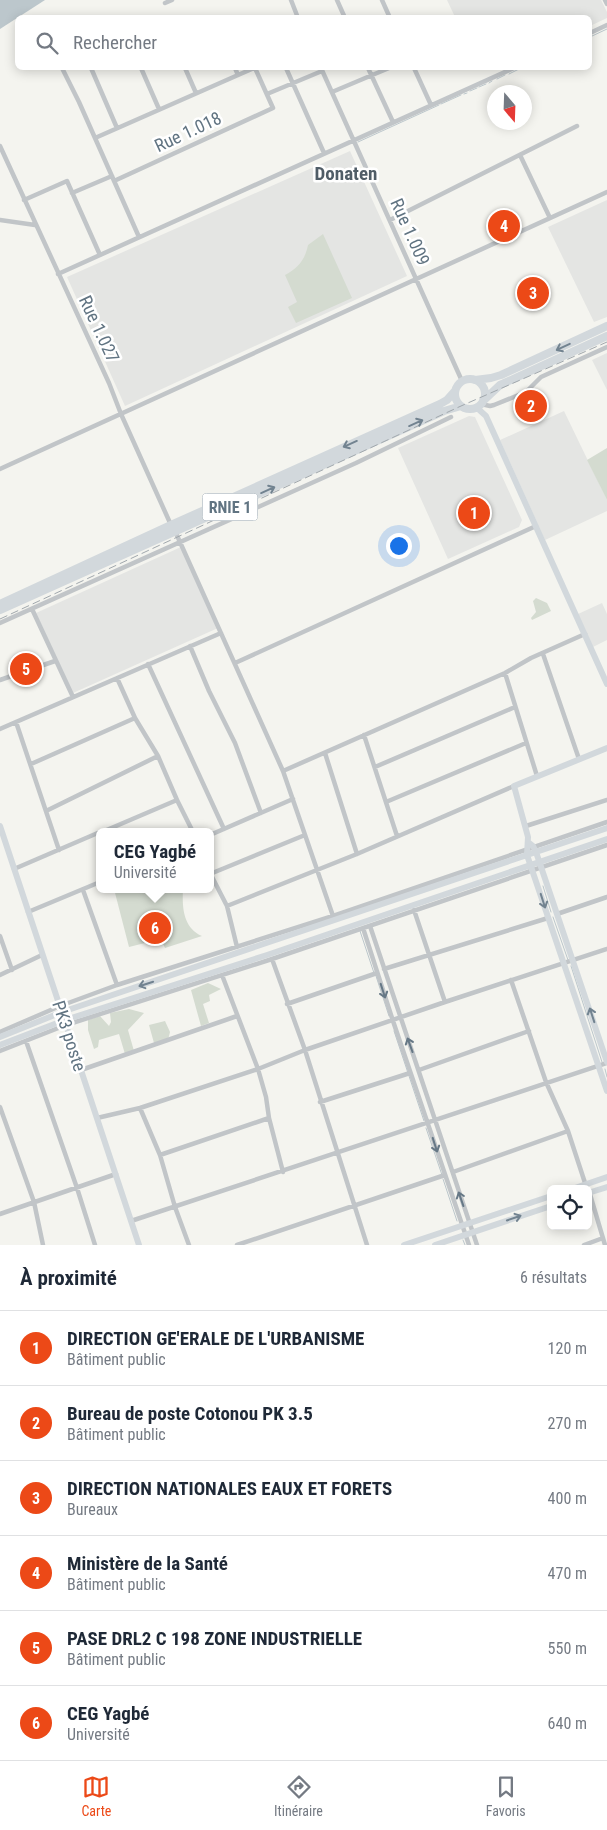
<!DOCTYPE html>
<html lang="fr">
<meta charset="utf-8">
<style>
:root{--surface:#fff;--page:#f2f2f3;--text:#1f2937;--muted:#747a83;--line:#e0e1e3;--accent:#ec4917}
body{margin:0;font-family:"Roboto Condensed",sans-serif;background:var(--page);color:var(--text)}
.controls{position:absolute;right:15px;bottom:15px;display:grid;overflow:hidden;border-radius:8px;box-shadow:0 2px 12px #0003}
.controls button{width:45px;height:45px;display:grid;place-items:center;padding:0;border:0;border-bottom:1px solid var(--line);background:var(--surface);color:var(--text);font:25px sans-serif}
.compass{position:absolute;left:487px;top:85px;width:45px;height:45px;border-radius:50%;background:var(--surface);box-shadow:0 2px 12px #0003;rotate:161deg}
.you{position:absolute;left:398px;top:545px;width:18px;height:18px;margin:-12px;border:4px solid #fff;border-radius:50%;background:#1a73e8;box-shadow:0 0 0 8px #1a73e833}
.badge{display:grid;place-items:center;width:32px;height:32px;border-radius:50%;background:var(--accent);color:#fff;font-size:16px;font-weight:700}
.pin{position:absolute;translate:-50% -50%;border:2px solid #fff;box-shadow:0 1px 5px #0006}
.popup{position:absolute;left:96px;top:828px;width:118px;height:65px;box-sizing:border-box;display:grid;place-content:center;border-radius:8px;background:var(--surface);filter:drop-shadow(0 1px 4px #0005);font-size:16px;white-space:nowrap;color:var(--muted)}
.popup b{font-size:19px;color:var(--text)}
.popup::after{content:'';position:absolute;left:50%;top:100%;margin-left:-10px;border:10px solid transparent;border-top-color:var(--surface)}
.list{margin:0;padding:0;list-style:none}
h2{display:flex;justify-content:space-between;align-items:center;height:65px;margin:0;padding:0 20px;font-size:21px}
h2 small{font-size:16px;font-weight:400;color:var(--muted)}
.list li{display:grid;grid-template-columns:32px 1fr auto;gap:15px;align-items:center;box-sizing:border-box;height:75px;padding:0 20px;border-top:1px solid var(--line)}
.list b{display:block;font-size:19px;white-space:nowrap}
.list p{margin:0;font-size:16px;white-space:nowrap;color:var(--muted)}
.list em{font-size:16px;font-style:normal;color:var(--muted)}
.icon{flex:none;width:28px;height:28px;fill:none;stroke:currentColor;stroke-width:2;stroke-linecap:round;stroke-linejoin:round}
.map{position:relative;flex:none;width:607px;height:1245px;overflow:hidden}
.search{position:absolute;background:var(--surface);box-shadow:0 2px 12px #0003;left:15px;right:15px;top:15px;height:55px;display:flex;align-items:center;gap:12px;box-sizing:border-box;padding:0 18px;border-radius:8px;color:var(--muted);font-size:19px}
.sheet{height:515px;background:var(--surface)}
nav{display:flex;justify-content:space-around;align-items:center;box-sizing:border-box;height:70px;border-top:1px solid var(--line);background:var(--surface);font-size:14px;color:var(--muted)}
nav a{display:grid;justify-items:center;gap:2px}
nav .on{color:var(--accent)}
.map>svg:first-child{display:block}
.built{fill:#e4e5e3}
.green{fill:#d4dbd0}
.water{fill:#bcc7cc}
.lines{fill:none;stroke-linecap:round;stroke-linejoin:round}
.stream{stroke:#bcc7cc;stroke-width:1}
.street{stroke:#c1c5c8;stroke-width:4.5}
.secondary{stroke:#d2d8dc;stroke-width:6}
.highway{stroke:#d2d8dc;stroke-width:8}
.rail{stroke:#a1a8ad;stroke-width:1;stroke-dasharray:8 4;stroke-linecap:butt}
.oneway{stroke:#728390}
.oneway2{stroke:#667886}
.labels{text-anchor:middle;stroke-width:5;stroke-linejoin:round;paint-order:stroke}
.shield{fill:#fff;stroke:#909ea8;stroke-width:1}
.shield-label{font-size:16px;font-weight:bold;fill:#617482}
.street-label{font-size:18px;fill:#617482;stroke:#fff}
.neighbourhood-label{font-size:19px;font-weight:bold;fill:#505d67;stroke:#fff}
</style>
<div class="map">
<svg width="607" height="1245" viewBox="0 0 607 1245">
<rect width="100%" height="100%" fill="#f4f4ef"/>
<path class="built" d="M447 0H601L607 12V18L590 26V18L455 17Z
M350 151 407 276 125 406 67 277Z
M607 200V317L594 322 548 227Z
M607 353V390L592 360Z
M564 411 607 500V511L545 540 500 440Z
M469 416 475 417 522 520 519 527 448 559 398 448Z
M181 547 218 628 73 693 36 613Z
M602 603 607 614V640L593 647 578 614Z"/>
<path class="green" d="M323 234 352 298 296 323 288 307 297 302 285 275C298 268 305 260 308 245Z
M607 448V500L587 460Z
M536 598 547 603 551 611 532 620 531 618 536 612 533 601Z
M114 889H183C182 907 183 928 202 936L165 948 161 939 129 947Z
M208 983 221 989 209 995 210 1001 203 1004 209 1023 201 1026 191 990Z
M129 1009 144 1013 128 1030 134 1051 125 1054 119 1034 99 1040 98 1047 94 1049 88 1030V1020L100 1016 109 1026 111 1022 110 1013Z
M165 1021 170 1032 168 1040 154 1043 149 1025Z"/>
<path class="water" d="M0 0H45L0 29Z"/>
<g class="lines">
<path class="stream" d="M590 37 607 29
M509 74 521 68
M497 79 505 75
M489 83 492 81
M479 87 486 84
M470 91 477 88
M464 94 467 93
M441 104 461 95
M358 142 439 105
M543 886 551 912
M553 917 568 960
M360 931 374 973
M571 966 602 1062
M376 976 389 1016
M394 1031 424 1121
M605 1069 607 1077
M426 1128 442 1175
M443 1179 457 1221
M463 1240 465 1245"/>
<path class="street" d="M291 0 298 18
M337 0 345 18
M382 0 390 18
M605 0 607 4
M165 3 172 0
M590 33 607 25
M62 68 79 102 139 237
M91 68 117 128
M141 68 159 109
M185 68 196 93
M235 68 238 75
M286 68 324 153
M321 68 462 381
M368 68 393 122
M414 68 431 105
M332 92 389 68
M267 94 322 71
M95 138 254 68
M0 146 109 383 121 414 171 525
M520 155 550 218
M114 181 273 108 255 68
M72 193 112 176
M24 200 67 181 100 255
M0 220 35 225
M390 220 577 126
M58 274 514 68
M481 404 490 406 494 405 526 392 541 377 607 347
M0 469 607 192
M175 531 283 771 333 916
M32 609 73 697
M0 623 356 463 451 417
M190 646 209 691 235 743 261 813
M543 654 579 759
M235 663 536 526
M148 664 224 829
M505 673 537 776
M117 678 135 718 158 756 177 800 193 832
M0 680 55 661
M16 722 59 850
M0 729 221 633
M364 735 397 836
M325 753 357 854
M31 764 135 718
M375 767 515 707
M283 771 505 673 531 658 585 634
M386 802 526 743
M46 811 158 756
M526 826 607 800
M102 832 177 800
M210 835 293 799
M14 869 100 832
M210 873 227 906 237 947
M210 874 305 835
M83 890 117 985
M227 906 357 854 514 786
M414 910 445 1002
M28 912 100 882
M557 914 607 897
M370 926 477 1245
M363 928 393 1021 469 1245
M0 936 12 970
M272 959 305 1050 367 1245
M384 969 548 918
M0 975 42 955
M222 975 258 1069 266 1097 269 1118 283 1172
M511 980 546 1082 568 1131 587 1189
M287 1004 377 973
M0 1032 60 1006 117 985 333 916 607 822
M26 1041 77 1188 95 1245
M0 1051 66 1025 272 959 607 845
M81 1070 237 1016
M419 1070 529 1031
M320 1102 410 1073
M0 1107 34 1202 43 1245
M140 1108 160 1155 175 1207 189 1245
M97 1118 140 1108 258 1069 305 1050 445 1002 607 949
M160 1155 269 1118
M453 1172 568 1131
M589 1191 605 1245
M0 1214 116 1174
M131 1221 607 1063
M237 1245 445 1175
M584 1245 603 1238"/>
<path class="secondary" d="M476 407 486 416 607 684
M607 748 514 786 528 837 527 855 607 1091
M0 826 139 1245
M528 842 533 846 536 852 607 1062
M0 1037 62 1012 607 828
M0 1045 65 1020 267 955 607 839
M572 1189 607 1177
M588 1193 607 1187
M404 1245 551 1196
M435 1245 551 1206"/>
<path class="highway" d="M455 394a15 15 0 1 1 30 0a15 15 0 1 1-30 0Z
M475 380 491 378 501 375 607 326
M483 401 500 385 607 336
M0 604 171 525 440 404 447 400 455 391
M0 610 444 411 461 406"/>
<path class="rail" d="M0 619 461 406 607 342"/>
</g>
<defs><path id="oneway-shaft" d="M-6 0H5M1.5-3L5.5 0L1.5 3" fill="none" stroke-width="1.6" stroke-linecap="round" stroke-linejoin="round" transform="scale(1.25)"/></defs>
<g class="oneway">
<use href="#oneway-shaft" transform="translate(563 347) rotate(155)"/>
<use href="#oneway-shaft" transform="translate(416 423) rotate(-24)"/>
<use href="#oneway-shaft" transform="translate(350 444) rotate(156)"/>
<use href="#oneway-shaft" transform="translate(268 490) rotate(-24)"/>
<use href="#oneway-shaft" transform="translate(543 901) rotate(72)"/>
<use href="#oneway-shaft" transform="translate(146 984) rotate(162)"/>
<use href="#oneway-shaft" transform="translate(592 1015) rotate(-108)"/>
<use href="#oneway-shaft" transform="translate(514 1218) rotate(-19)"/>
</g>
<g class="oneway2">
<use href="#oneway-shaft" transform="translate(383 991) rotate(72)"/>
<use href="#oneway-shaft" transform="translate(410 1045) rotate(-110)"/>
<use href="#oneway-shaft" transform="translate(435 1145) rotate(72)"/>
<use href="#oneway-shaft" transform="translate(461 1199) rotate(-109)"/>
</g>
<g class="labels">
<rect class="shield" x="202.5" y="493.5" width="55" height="27" rx="4"/>
<g class="shield-label">
<text x="230" y="513">RNIE 1</text>
</g>
<g class="street-label">
<text transform="translate(188 132) rotate(-25)" y="6">Rue 1.018</text>
<text transform="translate(410 232) rotate(66)" y="6">Rue 1.009</text>
<text transform="translate(99 329) rotate(65)" y="6">Rue 1.027</text>
<text transform="translate(69 1036) rotate(72)" y="6">PK3 poste</text>
</g>
<g class="neighbourhood-label">
<text x="346" y="180">Donaten</text>
</g>
</g>
</svg>
<div class="controls">
<button><svg class="icon" aria-label="locate" viewBox="0 0 24 24"><circle cx="12" cy="12" r="6"/><path d="M12 2v4M12 18v4M2 12h4M18 12h4"/></svg></button>
</div>
<svg class="compass" viewBox="-18 -18 36 36"><path d="M0-13l5 13h-10z" fill="#e53935"/><path d="M0 13l5-13h-10z" fill="#747a83"/></svg>
<div class="you"></div>
<div class="pin badge" style="left:474px;top:513px">1</div>
<div class="pin badge" style="left:531px;top:406px">2</div>
<div class="pin badge" style="left:533px;top:293px">3</div>
<div class="pin badge" style="left:504px;top:226px">4</div>
<div class="pin badge" style="left:26px;top:669px">5</div>
<div class="pin badge" style="left:155px;top:928px">6</div>
<div class="popup"><b>CEG Yagbé</b>Université</div>
<div class="search"><svg class="icon" aria-label="search" viewBox="0 0 24 24"><circle cx="10" cy="10" r="6"/><path d="M15 15l6 6"/></svg>Rechercher</div>
</div>
<section class="sheet">
<h2>À proximité<small>6 résultats</small></h2>
<ul class="list">
<li><span class="badge">1</span><div><b>DIRECTION GE'ERALE DE L'URBANISME</b><p>Bâtiment public</p></div><em>120 m</em></li>
<li><span class="badge">2</span><div><b>Bureau de poste Cotonou PK 3.5</b><p>Bâtiment public</p></div><em>270 m</em></li>
<li><span class="badge">3</span><div><b>DIRECTION NATIONALES EAUX ET FORETS</b><p>Bureaux</p></div><em>400 m</em></li>
<li><span class="badge">4</span><div><b>Ministère de la Santé</b><p>Bâtiment public</p></div><em>470 m</em></li>
<li><span class="badge">5</span><div><b>PASE DRL2 C 198 ZONE INDUSTRIELLE</b><p>Bâtiment public</p></div><em>550 m</em></li>
<li><span class="badge">6</span><div><b>CEG Yagbé</b><p>Université</p></div><em>640 m</em></li>
</ul>
</section>
<nav>
<a class="on"><svg class="icon" aria-label="map" viewBox="0 0 24 24"><path d="M3 6l6-2 6 2 6-2v14l-6 2-6-2-6 2zM9 4v14M15 6v14"/></svg>Carte</a>
<a><svg class="icon" aria-label="directions" viewBox="0 0 24 24"><path d="M12 3l9 9-9 9-9-9zM9 14v-3h6M13 9l2 2-2 2"/></svg>Itinéraire</a>
<a><svg class="icon" aria-label="saved" viewBox="0 0 24 24"><path d="M7 4h10v16l-5-4-5 4z"/></svg>Favoris</a>
</nav>
